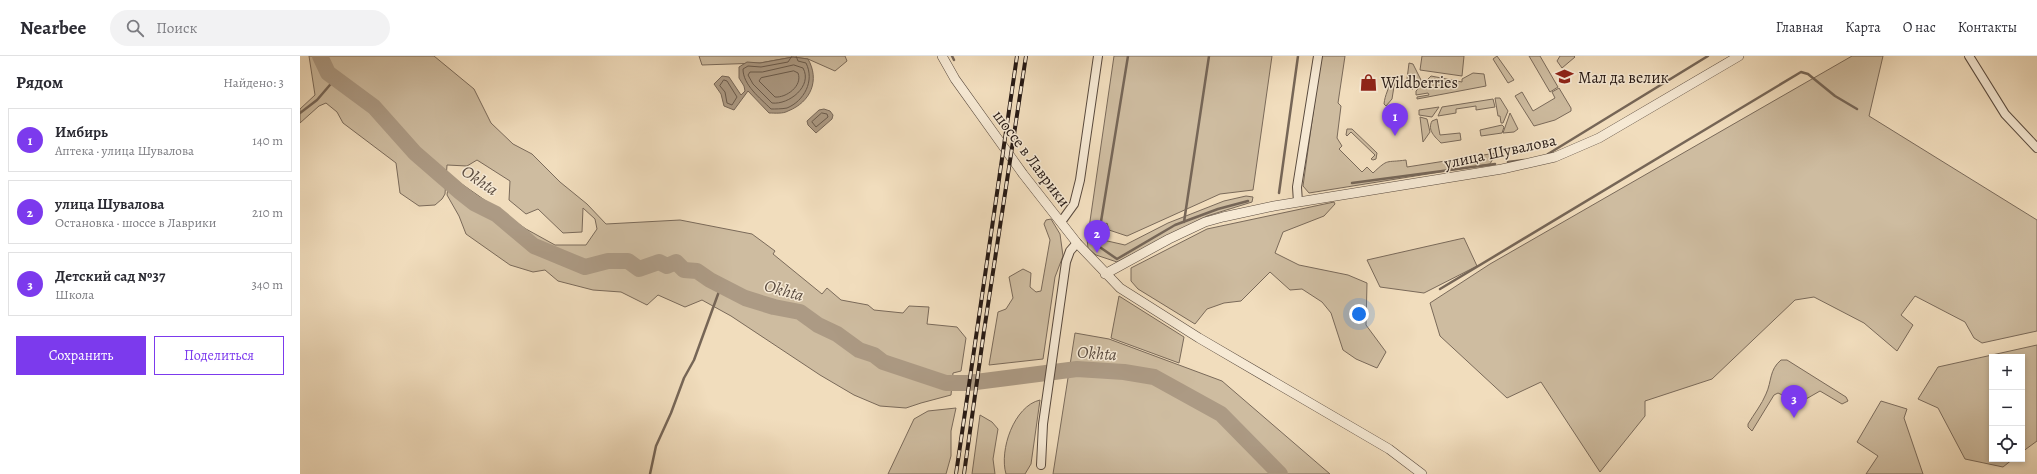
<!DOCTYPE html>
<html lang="ru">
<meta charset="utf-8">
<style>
:root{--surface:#fff;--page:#f2f2f3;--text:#2b2b33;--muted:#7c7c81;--line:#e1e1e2;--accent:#7c3aed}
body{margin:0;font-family:Alegreya,serif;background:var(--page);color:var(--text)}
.controls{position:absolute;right:12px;bottom:12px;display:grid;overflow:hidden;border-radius:0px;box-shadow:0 2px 6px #0003}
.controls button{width:36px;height:36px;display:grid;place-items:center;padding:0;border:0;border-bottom:1px solid var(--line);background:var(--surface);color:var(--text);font:20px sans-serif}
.you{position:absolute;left:1059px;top:258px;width:14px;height:14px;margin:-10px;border:3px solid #fff;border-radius:50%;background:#1a73e8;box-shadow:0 0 0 6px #1a73e833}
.badge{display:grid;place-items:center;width:26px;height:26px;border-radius:50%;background:var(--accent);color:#fff;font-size:13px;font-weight:700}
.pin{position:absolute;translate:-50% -33px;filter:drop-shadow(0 1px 2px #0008)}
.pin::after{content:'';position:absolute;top:21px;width:14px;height:12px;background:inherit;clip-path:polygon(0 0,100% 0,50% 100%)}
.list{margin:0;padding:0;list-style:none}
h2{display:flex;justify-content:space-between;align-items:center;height:52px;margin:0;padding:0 16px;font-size:17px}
h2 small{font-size:13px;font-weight:400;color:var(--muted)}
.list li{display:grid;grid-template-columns:26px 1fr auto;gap:12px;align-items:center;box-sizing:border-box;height:64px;margin:0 8px 8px;padding:0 8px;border:1px solid var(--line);border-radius:0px}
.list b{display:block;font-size:15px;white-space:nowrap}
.list p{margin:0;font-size:13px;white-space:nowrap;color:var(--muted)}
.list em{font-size:13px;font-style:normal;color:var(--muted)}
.actions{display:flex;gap:8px;padding:12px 16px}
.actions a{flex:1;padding:9px 0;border:1px solid var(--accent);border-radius:0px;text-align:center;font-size:14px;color:var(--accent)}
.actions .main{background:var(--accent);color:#fff}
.icon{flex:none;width:22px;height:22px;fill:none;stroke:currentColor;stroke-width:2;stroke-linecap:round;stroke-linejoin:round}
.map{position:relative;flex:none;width:1737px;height:418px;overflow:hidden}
header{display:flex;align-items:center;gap:24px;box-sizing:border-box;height:56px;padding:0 20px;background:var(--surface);border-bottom:1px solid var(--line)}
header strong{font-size:19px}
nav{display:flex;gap:22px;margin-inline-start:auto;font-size:14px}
.search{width:280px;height:36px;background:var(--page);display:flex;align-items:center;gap:10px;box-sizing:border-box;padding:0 14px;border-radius:22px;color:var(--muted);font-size:15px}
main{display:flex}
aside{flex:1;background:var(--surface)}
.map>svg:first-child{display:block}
.green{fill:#cebca0;stroke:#7a6a5a}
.water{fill:#ac9a84;stroke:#766657}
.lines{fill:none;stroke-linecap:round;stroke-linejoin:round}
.shore{stroke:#695a4c;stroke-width:1}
.stream{stroke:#766657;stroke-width:2.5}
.river{stroke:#ac9a84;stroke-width:16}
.minor-casing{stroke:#594a3e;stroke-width:10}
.tertiary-casing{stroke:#594a3e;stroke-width:10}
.minor{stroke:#f6e9d4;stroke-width:8}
.tertiary{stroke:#f6e9d4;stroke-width:9}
.rail-casing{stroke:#261914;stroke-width:4}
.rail{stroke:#f6e9d4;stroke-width:2.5;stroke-dasharray:8;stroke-linecap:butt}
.labels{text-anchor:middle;stroke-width:3;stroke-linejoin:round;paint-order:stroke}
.poi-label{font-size:16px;fill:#261914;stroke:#f6e9d4;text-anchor:start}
.street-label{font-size:16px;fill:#261914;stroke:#f6e9d4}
.water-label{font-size:17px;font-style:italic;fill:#5c4d41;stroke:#f6e9d4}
</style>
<header>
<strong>Nearbee</strong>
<div class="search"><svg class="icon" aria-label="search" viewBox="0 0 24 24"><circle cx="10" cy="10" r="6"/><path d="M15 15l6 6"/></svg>Поиск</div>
<nav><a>Главная</a><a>Карта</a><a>О нас</a><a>Контакты</a></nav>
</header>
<main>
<aside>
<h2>Рядом<small>Найдено: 3</small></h2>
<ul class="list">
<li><span class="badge">1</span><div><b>Имбирь</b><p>Аптека · улица Шувалова</p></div><em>140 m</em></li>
<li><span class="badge">2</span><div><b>улица Шувалова</b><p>Остановка · шоссе в Лаврики</p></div><em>210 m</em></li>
<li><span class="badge">3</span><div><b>Детский сад №37</b><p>Школа</p></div><em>340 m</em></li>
</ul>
<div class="actions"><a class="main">Сохранить</a><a>Поделиться</a></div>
</aside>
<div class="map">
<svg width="1737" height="418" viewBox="0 0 1737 418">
<rect width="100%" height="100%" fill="#f1ddbd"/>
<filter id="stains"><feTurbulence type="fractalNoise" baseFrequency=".005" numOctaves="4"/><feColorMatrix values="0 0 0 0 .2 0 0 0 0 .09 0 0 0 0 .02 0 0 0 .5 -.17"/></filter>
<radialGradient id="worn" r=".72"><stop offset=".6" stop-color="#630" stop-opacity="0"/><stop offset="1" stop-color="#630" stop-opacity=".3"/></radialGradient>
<path class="green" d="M9 0H134L174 33 191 67 213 88 232 98 260 126 287 148 306 168 380 164 452 178 475 195 473 198 522 238 527 232 541 244 568 249 574 254 603 257 609 250 629 251 627 268 657 271 666 282 661 315 653 317 651 339 621 347 606 352 580 350 554 339 520 319 431 260 402 244 385 251 358 239 347 249 321 236 293 234 258 225 245 214 233 216 210 209 166 178 159 160 147 139 149 123 156 124 226 173 255 189H286L297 173 295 163 283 152 282 176 263 177 238 153 226 158 209 144 210 125 177 104 167 110 147 109 145 138 142 143 135 149 119 150 100 137 96 107 43 67 37 56 26 47 19 50 0 67V53L15 39Z
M399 0H545L547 5 535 15 508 3 493 1 460 7 402 9Z
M814 0H972L953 134 920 138 827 180 809 174 807 167 796 175 789 172Z
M1021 0H1045L1038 47 1041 50 1037 82 1042 90 1039 93 1062 116 1067 111 1073 117C1089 102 1085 107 1106 104L1107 111 1196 97 1190 108 1009 137 1003 130Z
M1122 0H1164L1162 20 1120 14Z
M1197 0 1214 24 1208 27 1193 3Z
M1229 0H1240L1258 31 1250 36Z
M1260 0H1274L1275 1 1262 12 1257 5Z
M1552 0H1583L1569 60 1737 164V275L1682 287 1674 282 1665 266 1615 240 1601 259 1613 269 1597 295 1564 267 1514 241 1495 244 1412 323 1345 345V360L1300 416 1241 326 1207 342 1140 280 1130 247 1190 208Z
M1109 7 1113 8 1121 24 1113 33 1106 31Z
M1173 17 1184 18 1186 30 1117 43V41L1129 39 1128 37 1116 39V35L1123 28 1125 30V26L1131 20 1162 26V23Z
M1090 24H1095L1092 43 1086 50 1084 48C1085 38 1089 34 1090 24Z
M1259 32 1271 52V55L1255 64 1234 70 1215 40 1222 36 1233 55 1255 42 1252 36Z
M1195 42H1200L1208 55 1203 67H1201L1200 60H1198Z
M1193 43 1195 51 1176 54V50L1156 53V57L1138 60 1142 51Z
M1139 51 1132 61 1119 59V54Z
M1210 57 1218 73 1214 76 1203 77Z
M1120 61 1127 63 1130 76 1123 86Z
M1137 63 1140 79 1160 77 1161 84 1141 87C1135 81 1127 74 1132 65Z
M1202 69 1204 71 1202 77 1181 80 1180 74Z
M1047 73H1052L1077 97 1076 103 1073 104 1071 103 1075 99 1051 76 1047 80 1046 79Z
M946 140 953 141 952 146 907 160 817 206 796 199 788 192 787 183 790 181 825 189 868 167 924 145Z
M1034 146 1035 148 1024 160 983 176 975 197 999 209 1048 219 1067 227 1066 269 1086 296 1077 312 1056 303 1043 294 1031 257 1022 246 1002 233 990 234 970 216 941 245 924 247 907 253 895 268 838 233 831 225V212L907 173Z
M751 163 760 178 763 200 755 221 743 303 689 309 698 256 706 253 713 242 709 221 723 213 731 217 730 231 736 236 741 235 750 184 744 168 746 164Z
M1164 182 1177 210 1124 237 1080 231 1067 204Z
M819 240 884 281 879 307 811 282Z
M775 277 809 283 922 325 1030 418H753Z
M1737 289V385L1722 396V301H1692V403H1713L1703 411 1665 403 1638 352 1618 343 1638 311Z
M1481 304H1487L1546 341 1548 345 1542 348 1520 335 1506 343 1495 345 1478 337 1474 339 1452 375 1448 371V368C1454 358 1462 348 1466 338 1472 325 1469 314 1481 304Z
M740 344 731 408 725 418H706C699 394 714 350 740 344Z
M1581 345 1607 353 1604 362 1623 418H1566L1578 400 1557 386Z
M656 352 651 375V400L646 418H588L614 363 628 355Z
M680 359 692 366 698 373 693 403 695 418H672Z"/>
<path class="water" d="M493 1 508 3C520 24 511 46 488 55 483 58 475 57 469 57L448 35 434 54 424 50 421 38 414 28 422 20 429 21 441 39 445 35 444 30 439 22V11L447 6 460 7Z
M524 53 530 55 533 59 532 63 516 77 508 69 507 65 519 54Z"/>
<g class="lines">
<path class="shore" d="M492 0 488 6 461 11 448 10 443 13C443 29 460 42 471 53 475 53 482 53 487 52 504 45 515 25 506 7L498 5 496 0
M494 9 503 12C513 30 489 49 472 47L453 28 448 19 450 16H462Z
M494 15 498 17C503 30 486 42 475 41L459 25 461 22Z
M424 24 427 25 437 41 432 49 427 47 425 36 420 30Z
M522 57 527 58 528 61 516 71 512 66Z"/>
<path class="stream" d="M652 0 654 4
M0 57 17 44 35 23
M1248 98 1408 0
M1208 106 1224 104
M1052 127 1195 108
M979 137 998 0
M884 166 909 0
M791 185 817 203 875 169 918 153 948 145
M797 190 828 0
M1140 233 1501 16 1508 18 1535 40 1557 53
M350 418 356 390 371 357 384 322 394 304 421 230"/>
<path class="river" d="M20 0 28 17 74 51 115 97 160 136 174 147 196 158 234 190 285 211 308 205H328L339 213 359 206 367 210 376 206 384 214 397 215 410 224 445 242 474 251 500 256 518 269 537 278 559 294 574 299 583 306 646 327H668L777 313 824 316 854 321 921 358 980 418"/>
<defs>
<path id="minor" d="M1669 0 1705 58 1737 92
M998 146 997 131 1018 0
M761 166 774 148 780 124 798 0
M741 409 743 368 766 206 770 195 777 187"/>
<path id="tertiary" d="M642 0 655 23 723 118 777 187 820 232 899 282 1089 393 1122 418
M805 218 869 183 905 166 923 161 974 150 1202 113 1255 101 1299 82 1439 0"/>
</defs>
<use href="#minor" class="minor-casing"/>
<use href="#tertiary" class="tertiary-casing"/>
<use href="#minor" class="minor"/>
<use href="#tertiary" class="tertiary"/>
<defs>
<path id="rail" d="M656 418 717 0
M664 418 684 275 726 0"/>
</defs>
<use href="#rail" class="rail-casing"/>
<use href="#rail" class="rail"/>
</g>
<defs>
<symbol id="school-bare" viewBox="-9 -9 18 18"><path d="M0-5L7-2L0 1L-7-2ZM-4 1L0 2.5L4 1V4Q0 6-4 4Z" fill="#8f2418" stroke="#f6e9d4" stroke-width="2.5" paint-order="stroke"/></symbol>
<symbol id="shop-bare" viewBox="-9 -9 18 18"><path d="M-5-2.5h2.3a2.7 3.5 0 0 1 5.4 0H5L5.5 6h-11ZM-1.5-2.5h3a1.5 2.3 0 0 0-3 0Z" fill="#8f2418" stroke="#f6e9d4" stroke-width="2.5" paint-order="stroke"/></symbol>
</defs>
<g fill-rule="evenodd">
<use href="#school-bare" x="1252" y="8" width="25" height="25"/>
<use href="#shop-bare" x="1056" y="14" width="25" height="25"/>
</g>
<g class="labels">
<g class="poi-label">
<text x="1278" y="27">Мал да велик</text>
<text x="1081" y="32">Wildberries</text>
</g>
<g class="street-label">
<text transform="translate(1200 95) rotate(-12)" y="6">улица Шувалова</text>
<text transform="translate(732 102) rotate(53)" y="6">шоссе в Лаврики</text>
</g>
<g class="water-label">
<text transform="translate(180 124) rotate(34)" y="6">Okhta</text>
<text transform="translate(484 234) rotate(16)" y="6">Okhta</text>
<text transform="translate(797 297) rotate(4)" y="6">Okhta</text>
</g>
</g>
<rect width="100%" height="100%" filter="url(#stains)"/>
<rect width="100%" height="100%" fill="url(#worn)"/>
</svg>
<div class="controls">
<button>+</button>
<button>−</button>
<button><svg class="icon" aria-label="locate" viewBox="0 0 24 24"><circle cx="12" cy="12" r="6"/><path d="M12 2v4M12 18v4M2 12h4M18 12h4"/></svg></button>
</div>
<div class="you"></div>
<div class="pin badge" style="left:1095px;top:80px">1</div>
<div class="pin badge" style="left:797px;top:197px">2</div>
<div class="pin badge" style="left:1494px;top:362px">3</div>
</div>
</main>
